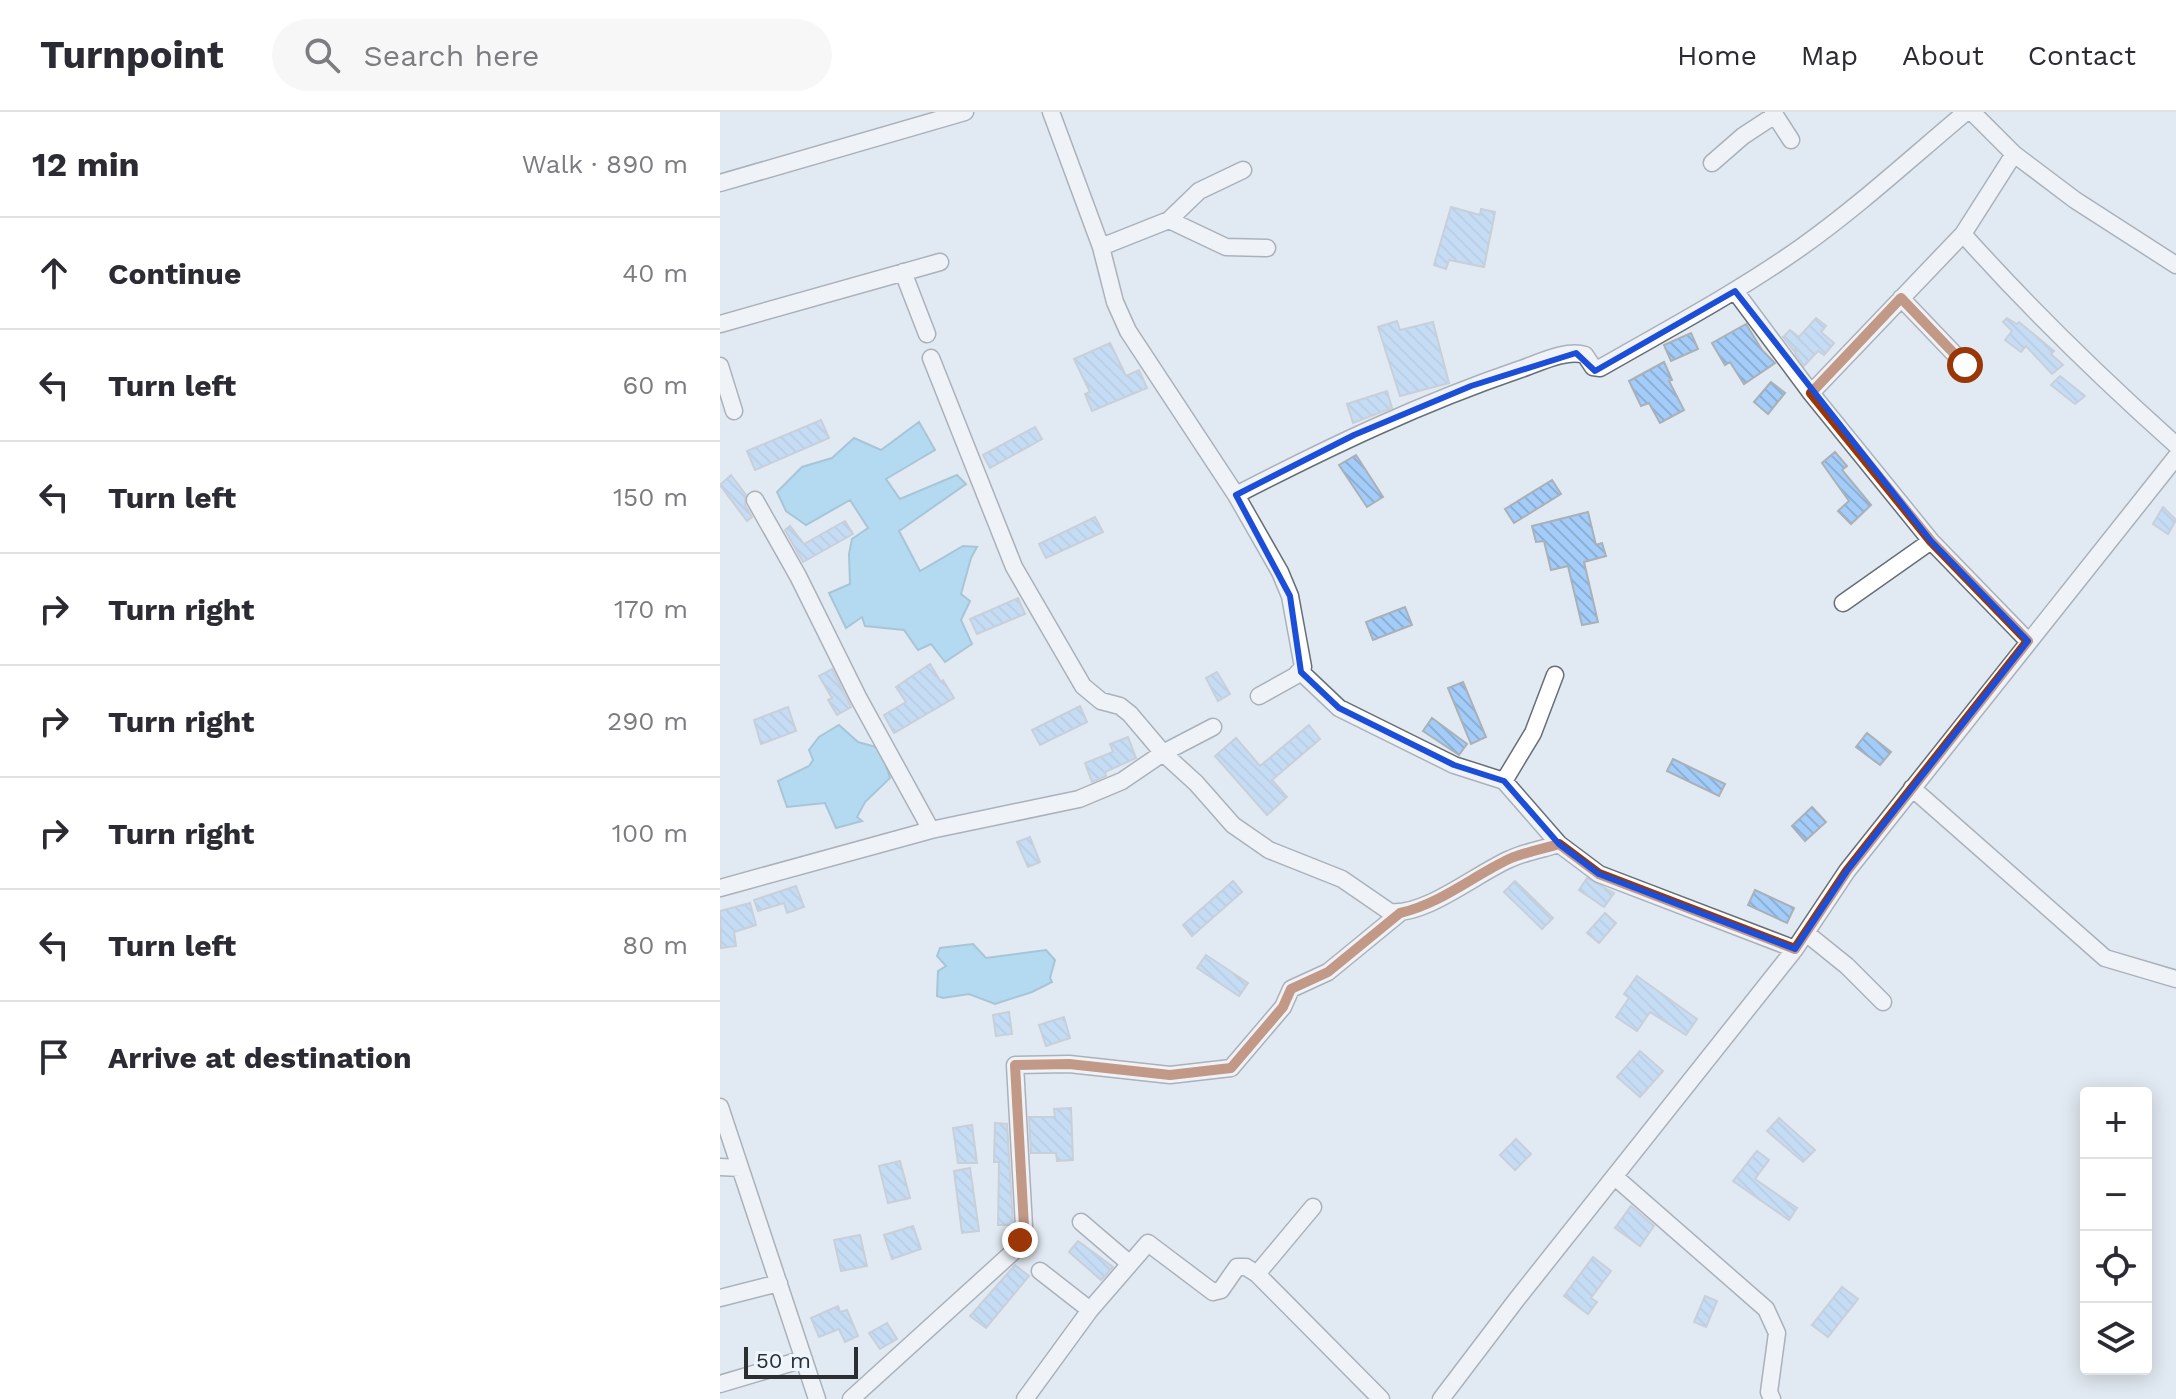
<!DOCTYPE html>
<meta charset="utf-8">
<style>
:root{--surface:#fff;--page:#f7f7f7;--text:#2b2b33;--muted:#7c7c81;--line:#e1e1e2}
body{margin:0;font-family:"Work Sans",sans-serif;background:var(--page);color:var(--text)}
.controls{position:absolute;right:24px;bottom:24px;display:grid;overflow:hidden;border-radius:8px;box-shadow:0 4px 20px #0003}
.controls button{width:72px;height:72px;display:grid;place-items:center;padding:0;border:0;border-bottom:2px solid var(--line);background:var(--surface);color:var(--text);font:40px sans-serif}
.scale{position:absolute;left:24px;bottom:20px;width:114px;box-sizing:border-box;padding-left:8px;border:4px solid #2c2f32;border-top:0;font-size:22px;line-height:28px;white-space:nowrap;color:#2c2f32;-webkit-text-stroke:6px #eef6ff;paint-order:stroke}
.stop{position:absolute;width:24px;height:24px;margin:-18px;border:6px solid #9b3606;border-radius:50%;background:#fff}
.stop.end{background:#9b3606;border-color:#fff;box-shadow:0 2px 8px #0008}
.list{margin:0;padding:0;list-style:none}
h2{display:flex;justify-content:space-between;align-items:center;height:104px;margin:0;padding:0 32px;font-size:34px}
h2 small{font-size:26px;font-weight:400;color:var(--muted)}
.list li{display:grid;grid-template-columns:52px 1fr auto;gap:24px;align-items:center;box-sizing:border-box;height:112px;padding:0 32px;border-top:2px solid var(--line)}
.list b{display:block;font-size:30px;white-space:nowrap}
.list em{font-size:26px;font-style:normal;color:var(--muted)}
.icon{flex:none;width:44px;height:44px;fill:none;stroke:currentColor;stroke-width:2;stroke-linecap:round;stroke-linejoin:round}
.map{position:relative;flex:none;width:1456px;height:1287px;overflow:hidden}
header{display:flex;align-items:center;gap:48px;box-sizing:border-box;height:112px;padding:0 40px;background:var(--surface);border-bottom:2px solid var(--line)}
header strong{font-size:38px}
nav{display:flex;gap:44px;margin-inline-start:auto;font-size:28px}
.search{width:560px;height:72px;background:var(--page);display:flex;align-items:center;gap:20px;box-sizing:border-box;padding:0 28px;border-radius:44px;color:var(--muted);font-size:30px}
main{display:flex}
aside{flex:1;background:var(--surface)}
.map>svg:first-child{display:block}
.water{fill:#7ac8ee;stroke:#639ab6;stroke-width:2}
.building{fill:url(#building-back-hatch);stroke:#a9b0b8;stroke-width:2}
.lines{fill:none;stroke-linecap:round;stroke-linejoin:round}
.minor-casing{stroke:#686e76;stroke-width:19}
.minor{stroke:#fff;stroke-width:16}
.route{stroke:#9b3606;stroke-width:10}
.marked{fill:none;stroke:#1d4ed8;stroke-width:6;stroke-linejoin:round}
</style>
<header>
<strong>Turnpoint</strong>
<div class="search"><svg class="icon" aria-label="search" viewBox="0 0 24 24"><circle cx="10" cy="10" r="6"/><path d="M15 15l6 6"/></svg>Search here</div>
<nav><a>Home</a><a>Map</a><a>About</a><a>Contact</a></nav>
</header>
<main>
<aside>
<h2>12 min<small>Walk · 890 m</small></h2>
<ul class="list">
<li><svg class="icon" aria-label="ahead" viewBox="0 0 24 24"><path d="M12 20V5M6 11l6-6 6 6"/></svg><div><b>Continue</b></div><em>40 m</em></li>
<li><svg class="icon" aria-label="left" viewBox="0 0 24 24"><path d="M17 20v-9H6M10 6l-5 5 5 5"/></svg><div><b>Turn left</b></div><em>60 m</em></li>
<li><svg class="icon" aria-label="left" viewBox="0 0 24 24"><path d="M17 20v-9H6M10 6l-5 5 5 5"/></svg><div><b>Turn left</b></div><em>150 m</em></li>
<li><svg class="icon" aria-label="right" viewBox="0 0 24 24"><path d="M7 20v-9h11M14 6l5 5-5 5"/></svg><div><b>Turn right</b></div><em>170 m</em></li>
<li><svg class="icon" aria-label="right" viewBox="0 0 24 24"><path d="M7 20v-9h11M14 6l5 5-5 5"/></svg><div><b>Turn right</b></div><em>290 m</em></li>
<li><svg class="icon" aria-label="right" viewBox="0 0 24 24"><path d="M7 20v-9h11M14 6l5 5-5 5"/></svg><div><b>Turn right</b></div><em>100 m</em></li>
<li><svg class="icon" aria-label="left" viewBox="0 0 24 24"><path d="M17 20v-9H6M10 6l-5 5 5 5"/></svg><div><b>Turn left</b></div><em>80 m</em></li>
<li><svg class="icon" aria-label="arrive" viewBox="0 0 24 24"><path d="M6 21V4h12l-3 4 3 4H6"/></svg><div><b>Arrive at destination</b></div></li>
</ul>
</aside>
<div class="map">
<svg width="1456" height="1287" viewBox="0 0 1456 1287">
<defs>
<pattern id="building-back-hatch" width="6" height="6" patternUnits="userSpaceOnUse" patternTransform="scale(2)"><rect width="6" height="6" fill="#a3ccf8"/><path d="M-1 5l2 2M0 0l6 6M5-1l2 2" fill="none" stroke="#8cb0d5"/></pattern>
</defs>
<rect width="100%" height="100%" fill="#e1e9f2"/>
<path class="water" d="M199 310 215 338 166 367 180 387 237 363 246 372 179 419 200 459 243 434 257 435 251 446 241 482 250 489 241 508 252 532 225 550 211 532 198 538 184 518 145 514 142 505 126 516 109 481 130 472 129 442 132 427 148 416 130 388 86 413 66 399 57 380 82 355 112 346 134 326 161 338Z
M119 613 138 630 160 636 170 666 145 690 137 705 142 709 116 716 105 691 67 695 58 669 89 654 93 648 89 638 99 625Z
M253 832 266 846 326 838 335 848 330 866 332 870 312 880 275 892 249 882 223 886 217 884 218 859 226 854 217 844 220 836Z"/>
<path class="building" d="M731 95 760 103 761 97 775 100 764 155 729 148 726 157 714 153Z
M1096 206 1106 214 1101 220 1114 231 1104 243 1098 239 1084 254 1075 241 1079 236 1074 239 1063 225 1070 218 1079 225Z
M1287 206 1297 212 1299 210 1334 239 1331 242 1343 253 1332 262 1306 234 1301 240 1285 228 1292 219 1283 210Z
M677 209 680 218 713 210 729 271 680 284 658 215Z
M1026 212 1042 238 1055 251 1024 272 1010 250 1005 253 992 231Z
M971 221 978 237 951 249 944 233Z
M390 231 406 264 419 258 427 276 372 299 365 282 370 280 354 247Z
M944 250 952 268 949 269 964 298 940 311 929 291 921 294 909 269Z
M1340 264 1365 284 1355 292 1331 273Z
M1051 270 1065 281 1048 302 1034 290Z
M667 279 672 296 633 311 627 292Z
M101 308 109 326 35 358 27 339Z
M315 315 322 327 270 356 263 343Z
M1115 340 1127 354 1122 358 1151 393 1131 412 1118 399 1129 389 1102 351Z
M636 343 663 385 647 395 619 353Z
M11 363 26 383 25 393 32 405 27 409 0 373Z
M832 368 841 382 794 411 785 397Z
M1443 395 1456 408 1448 422 1433 412Z
M868 400 876 433 882 431 886 444 864 450 878 510 862 513 848 454 831 458 824 429 816 430 812 414Z
M375 405 383 420 326 446 319 432Z
M125 409 133 422 83 450 65 418 70 414 84 432Z
M298 486 305 502 257 522 250 507Z
M685 495 692 513 653 528 646 510Z
M210 552 221 570 223 568 234 586 174 621 164 603 186 590 176 575Z
M112 557 131 595 117 603 108 588 112 586 99 564Z
M497 560 510 582 498 589 486 566Z
M743 570 766 625 751 632 728 576Z
M360 594 367 610 320 633 312 618Z
M68 595 76 619 41 632 34 608Z
M712 606 747 632 739 643 703 619Z
M589 613 600 627 552 668 567 685 547 703 495 644 516 626 540 654Z
M1147 621 1171 640 1160 653 1136 635Z
M408 625 416 646 385 660 386 664 372 670 365 651 393 640 390 632Z
M953 647 1005 672 999 684 947 659Z
M1092 695 1106 710 1085 729 1072 714Z
M310 725 320 750 308 755 297 730Z
M867 766 894 781 884 795 859 778Z
M513 769 522 780 472 824 463 813Z
M795 769 833 806 822 817 784 780Z
M76 774 84 795 67 801 64 791 38 799 34 788Z
M1035 778 1074 796 1067 811 1028 793Z
M30 791 36 813 14 820 16 834 1 836 0 799Z
M885 801 896 811 879 831 867 821Z
M486 843 528 871 519 884 477 856Z
M917 864 977 907 966 923 930 900 917 919 896 905 909 886 904 882Z
M289 900 292 922 276 924 273 903Z
M344 905 350 926 326 934 319 913Z
M920 939 943 959 920 985 897 965Z
M351 996 353 1048 337 1049 336 1041H311L309 1005H335L334 997Z
M1059 1006 1095 1038 1083 1050 1047 1019Z
M275 1011 287 1012 293 1113H278L279 1050H274Z
M252 1013 257 1051H238L233 1016Z
M796 1027 811 1042 795 1058 780 1043Z
M1037 1039 1049 1048 1035 1067 1077 1096 1069 1108 1013 1069Z
M180 1049 190 1086 168 1091 159 1054Z
M250 1056 259 1119 242 1121 234 1059Z
M911 1094 934 1114 920 1134 895 1116Z
M193 1114 201 1137 172 1147 164 1123Z
M140 1123 147 1154 121 1159 114 1128Z
M358 1129 393 1155 381 1168 349 1140Z
M873 1145 891 1159 871 1186 877 1190 868 1202 844 1184Z
M295 1153 309 1164 266 1216 250 1204Z
M1122 1175 1138 1187 1108 1225 1092 1213Z
M985 1184 997 1189 986 1215 974 1210Z
M118 1194 120 1200 127 1198 138 1224 125 1230 119 1217 99 1225 91 1206Z
M167 1211 177 1227 160 1237 149 1221Z"/>
<g class="lines">
<defs>
<path id="minor" d="M331 0 381 135 395 190 408 219 516 383 560 460 570 484 583 555 575 564 539 584
M1053 0 1071 28
M1252 0 1294 42 1355 88 1456 153
M992 51 1023 24 1055 3
M0 71 245 0
M449 108 479 79 523 58
M1243 122C1310 197 1381 266 1456 333
M381 135 449 108 506 135 547 136
M183 160 207 222
M1015 179 1091 281 1211 429 1308 529
M1181 186 1245 253
M0 212 220 150
M211 246 294 455 363 574 381 589 400 594 410 602 443 641 476 671 513 713 549 738 622 767 670 800C706 804 757 761 790 747 805 740 823 737 839 732
M0 254 14 299
M1091 281 1243 122 1294 42
M516 383C609 335 701 291 801 257 819 251 846 237 865 243L873 255 880 256C948 217 1016 181 1080 136 1138 95 1191 46 1246 0
M35 388 78 464 138 585 211 718
M1123 491 1211 429
M581 560 619 596 734 653 784 669 839 732 879 762 1075 837
M784 669 813 621 835 563
M1192 676 1385 846 1456 867
M0 776 211 718 359 687 402 669 443 641 493 615
M1086 821 1127 854 1163 890
M0 995 97 1287
M0 1055 20 1056
M895 1065 1046 1197 1057 1221 1049 1280 1052 1287
M361 1110 409 1151
M320 1159 370 1198
M537 1162 593 1095
M0 1186 59 1171
M0 1272 84 1247
M131 1287 294 1139 304 1115 295 953 349 952 450 963 511 956 563 895 571 877 608 860 680 801
M305 1287 370 1198 428 1131 493 1180 501 1178 517 1155H526L537 1162 661 1287
M721 1287 797 1187 1075 837 1127 759 1456 345"/>
</defs>
<use href="#minor" class="minor-casing"/>
<use href="#minor" class="minor"/>
</g>
<g class="lines">
<path class="route" d="M300 1128 304 1115 295 953 349 952 450 963 511 956 563 895 571 877 608 860 680 801C720 792 753 764 789 747 805 740 823 737 839 732L879 762 1075 837 1127 759 1308 529 1211 429 1091 281 1181 186 1245 253"/>
</g>
<path d="M0 0H1456V1287H0ZM1015 179 1211 429 1308 529 1127 759 1075 837 879 762 839 732 784 669 734 653 619 596 581 560 570 484 516 383 634 323 751 274 856 241 875 259Z" fill="#e1e9f2" fill-opacity=".55" fill-rule="evenodd"/>
<path class="marked" d="M1015 179 1211 429 1308 529 1127 759 1075 837 879 762 839 732 784 669 734 653 619 596 581 560 570 484 516 383 634 323 751 274 856 241 875 259Z"/>
</svg>
<div class="controls">
<button>+</button>
<button>−</button>
<button><svg class="icon" aria-label="locate" viewBox="0 0 24 24"><circle cx="12" cy="12" r="6"/><path d="M12 2v4M12 18v4M2 12h4M18 12h4"/></svg></button>
<button><svg class="icon" aria-label="layers" viewBox="0 0 24 24"><path d="M12 4l9 5-9 5-9-5zM3 14l9 5 9-5"/></svg></button>
</div>
<div class="scale">50 m</div>
<div class="stop" style="left:1245px;top:253px"></div>
<div class="stop end" style="left:300px;top:1128px"></div>
</div>
</main>
